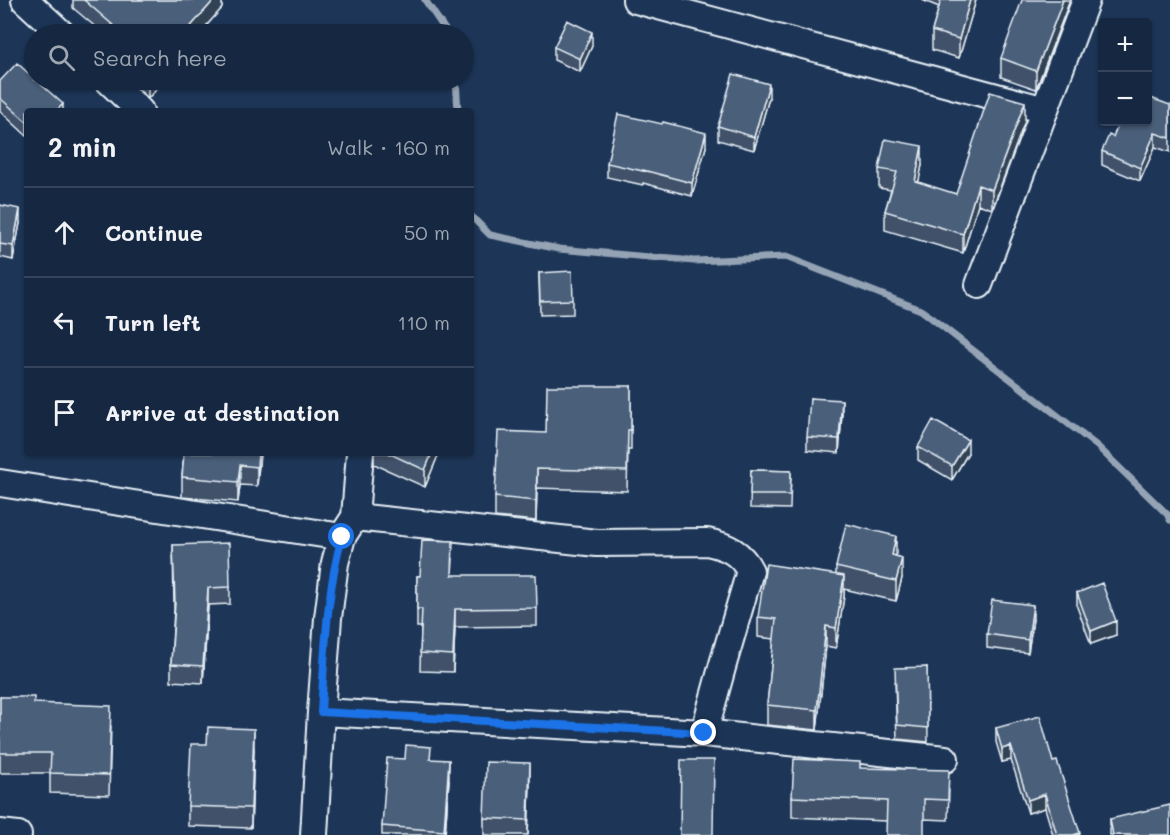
<!DOCTYPE html>
<meta charset="utf-8">
<style>
:root{--surface:#162841;--page:#23344c;--text:#f1f3f6;--muted:#9ea6b1;--line:#35445a}
body{margin:0;font-family:Mali,sans-serif;background:var(--page);color:var(--text)}
.controls{position:absolute;right:18px;top:18px;display:grid;overflow:hidden;border-radius:6px;box-shadow:0 2px 4px #0004}
.controls button{width:54px;height:54px;display:grid;place-items:center;padding:0;border:0;border-bottom:2px solid var(--line);background:var(--surface);color:var(--text);font:30px sans-serif}
.stop{position:absolute;width:18px;height:18px;margin:-14px;border:4px solid #1a73e8;border-radius:50%;background:#fff}
.stop.end{background:#1a73e8;border-color:#fff;box-shadow:0 2px 6px #0008}
.list{margin:0;padding:0;list-style:none}
h2{display:flex;justify-content:space-between;align-items:center;height:78px;margin:0;padding:0 24px;font-size:26px}
h2 small{font-size:20px;font-weight:400;color:var(--muted)}
.list li{display:grid;grid-template-columns:39px 1fr auto;gap:18px;align-items:center;box-sizing:border-box;height:90px;padding:0 24px;border-top:2px solid var(--line)}
.list b{display:block;font-size:22px;white-space:nowrap}
.list em{font-size:20px;font-style:normal;color:var(--muted)}
.icon{flex:none;width:33px;height:33px;fill:none;stroke:currentColor;stroke-width:2;stroke-linecap:round;stroke-linejoin:round}
.map{position:relative;flex:none;width:1170px;height:835px;overflow:hidden}
.search{position:absolute;background:var(--surface);box-shadow:0 2px 4px #0004;left:24px;top:24px;width:450px;height:66px;display:flex;align-items:center;gap:15px;box-sizing:border-box;padding:0 21px;border-radius:33px;color:var(--muted);font-size:22px}
.panel{position:absolute;background:var(--surface);box-shadow:0 2px 4px #0004;left:24px;top:108px;width:450px;height:348px;border-radius:6px}
.map>svg:first-child{display:block}
.lines{fill:none;stroke-linecap:round;stroke-linejoin:round}
.stream{stroke:#95a4b5;stroke-width:7}
.minor-casing{stroke:#e8f1f8;stroke-width:30}
.minor{stroke:#1d3557;stroke-width:26}
.wall{fill:#3f5169;stroke:#e8f1f8;stroke-width:1.5}
.shaded-wall{fill:#334255;stroke:#e8f1f8;stroke-width:1.5}
.building{fill:#495e7a;stroke:#e8f1f8;stroke-width:1.5}
.route{stroke:#1a73e8;stroke-width:8}
</style>
<div class="map">
<svg width="1170" height="835" viewBox="0 0 1170 835">
<rect width="100%" height="100%" fill="#1d3557"/>
<filter id="ink" filterUnits="userSpaceOnUse"><feTurbulence type="fractalNoise" baseFrequency=".0167" numOctaves="2"/><feDisplacementMap in="SourceGraphic" scale="12" xChannelSelector="R" yChannelSelector="G"/><feConvolveMatrix kernelMatrix="1 2 1 2 8 2 1 2 1" color-interpolation-filters="sRGB"/></filter>
<g filter="url(#ink)">
<g class="lines">
<path class="stream" d="M425 0 448 34
M456 80 458 111
M471 216 490 235 559 249 694 261 786 257 921 310 1097 446 1167 514 1170 520"/>
<defs>
<path id="minor" d="M25 0 62 34
M636 0 1045 110
M108 80 140 111
M979 285 1086 0
M0 483 342 537
M355 517 360 453
M321 712 704 733 945 759
M0 833 18 835
M314 835 321 712 328 618 335 563 342 537 355 517 597 543 707 542C727 546 741 553 750 571L723 664 704 733"/>
</defs>
<use href="#minor" class="minor-casing"/>
<use href="#minor" class="minor"/>
</g>
<path class="wall" d="M73 0H222V8L199 34H104L73 8Z
M922 0H976L959 58 932 50V31L939 7Z
M1070 0 1036 89 1001 77V58Z
M592 46 580 72 554 60V47Z
M129 80H166L148 98Z
M0 81 63 111H27V136L0 111Z
M769 98 754 150 718 140V126Z
M1170 105V152L1155 147 1140 181 1102 165V151L1113 137Z
M1025 121 992 209 978 204 963 253 885 230V211L891 190 879 188V169L922 165 918 183 956 194Z
M662 124 706 147 692 196 643 183V185L607 177V163Z
M0 205 20 223 13 260 0 257Z
M539 273 573 300V314L540 315Z
M631 386V450H628L627 491 537 488 536 521 495 517V497L546 433Z
M842 413 839 453 807 450V437Z
M918 447 968 453 952 480 918 460Z
M184 453H260L257 486 240 485 238 502 182 497V477Z
M374 453H439L425 487 374 464Z
M751 470 791 471 790 509 750 508Z
M173 545 230 587V604L208 605 203 683 171 681V664L174 609Z
M896 556 902 578 896 601 844 589V596L836 648 826 646 817 730 767 725V705L774 639 758 637V617L836 575V567Z
M453 559 452 575 537 608V626L455 627 453 672 420 671 421 627H417V576H420Z
M1077 593 1116 635 1091 644 1077 607Z
M1033 619 1028 653 987 648V634Z
M927 667 928 742 897 739 895 682Z
M0 697 34 703 111 726 109 795 50 793V773H0Z
M996 728 1053 762 1080 835H1053L1045 808 1028 813 1011 760 1002 762 996 742Z
M254 749 251 828 188 826V806Z
M405 759H431L449 780 445 835H382V826Z
M860 768 949 790 948 820 924 819 886 821 792 817V797Z
M530 783 528 835H484V818Z
M1110 819 1170 835H1110Z"/>
<path class="shaded-wall" d="M214 0H222V8L199 34H184Z
M970 0H976L959 58V39Z
M1063 0H1070L1036 89V71Z
M592 32V46L580 72V59Z
M149 80H166L148 98V81Z
M769 84V98L754 150V137Z
M1025 102V121L992 209V190Z
M63 104V111H56Z
M706 133V147L692 196V183Z
M1155 133V147L1140 181V168Z
M922 146V165L915 200V181Z
M978 185V204L963 253V234Z
M20 209V223L13 260V246Z
M842 400V413L839 453V439Z
M968 440V453L952 480V466Z
M258 453H260L257 486V467Z
M432 453H439L425 487V470Z
M240 465V485L238 502V482Z
M537 469V488L536 521V501Z
M896 536V556L892 555Z
M902 558V578L896 601V581Z
M844 576V596L836 648V628Z
M208 588V605L203 683V666Z
M1033 605V619L1028 653V640Z
M455 609V627L453 672V655Z
M1116 621V635L1091 644V631Z
M826 626V646L817 730V710Z
M254 729V749L251 828V808Z
M1011 746V760L1002 762V749Z
M449 760V780L445 835H444Z
M530 763V783L528 835V820Z
M1045 794V808L1028 813V800Z"/>
<path class="building" d="M84 0H214L184 34H121L122 33Z
M941 0H970L959 39 932 31Z
M1022 0H1063L1036 71 1001 58Z
M567 20 592 32 580 59 554 47Z
M17 63 34 78V80H36L63 104 56 111H27V122L0 98V81Z
M733 74 769 84 754 137 718 126Z
M990 92 1025 102 992 190 978 185 963 234 885 211 897 172 879 169 885 139 922 146 915 181 956 194Z
M1148 97 1170 105V138L1155 133 1140 168 1102 151 1109 135 1113 137 1119 122H1148Z
M618 114 662 124 663 122 706 133 692 183 643 170V171L607 163Z
M0 205 20 209 13 246 0 244Z
M572 271 573 300 540 301 539 273Z
M547 386H631V430H628L627 471 537 469 536 501 495 497 498 431 546 433Z
M810 398 842 400 839 439 807 437Z
M933 420 968 440 952 466 918 447Z
M184 453H258L257 467 240 465 238 482 182 477Z
M388 453H432L425 470Z
M751 470 791 471 790 495H750Z
M846 524 896 536 892 555 902 558 896 581 836 567Z
M422 540 453 541 452 575H536L537 608 455 609 453 655 420 653 422 609H417V576H420Z
M229 543 230 587 208 588 203 666 171 664 175 603 173 545Z
M766 564 844 576 836 628 826 626 817 710 767 705 776 619 758 617Z
M1102 583 1116 621 1091 631 1077 593Z
M992 600 1033 605 1028 640 987 634Z
M927 667 928 728 897 725 895 668Z
M0 697H34V703L111 706 109 775 50 773 51 753H0Z
M1040 716 1053 762 1057 761 1080 833 1073 835H1057L1045 794 1028 800 1011 746 1002 749 996 728Z
M208 727 254 729 251 808 188 806 191 744H207Z
M406 745 431 747 430 759 449 760 444 831 382 826 387 758 405 759Z
M794 759 860 762V768L949 770 948 800 924 799V835H886L887 801 792 797Z
M681 760H714L713 835H680Z
M486 762 530 763 528 820 484 818Z
M1170 805V835H1113L1110 819Z"/>
</g>
<g class="lines" filter="url(#ink)">
<path class="route" d="M342 537C326 593 325 653 321 712L704 733"/>
</g>
</svg>
<div class="controls">
<button>+</button>
<button>−</button>
</div>
<div class="stop" style="left:342px;top:537px"></div>
<div class="stop end" style="left:704px;top:733px"></div>
<div class="search"><svg class="icon" aria-label="search" viewBox="0 0 24 24"><circle cx="10" cy="10" r="6"/><path d="M15 15l6 6"/></svg>Search here</div>
<section class="panel">
<h2>2 min<small>Walk · 160 m</small></h2>
<ul class="list">
<li><svg class="icon" aria-label="ahead" viewBox="0 0 24 24"><path d="M12 20V5M6 11l6-6 6 6"/></svg><div><b>Continue</b></div><em>50 m</em></li>
<li><svg class="icon" aria-label="left" viewBox="0 0 24 24"><path d="M17 20v-9H6M10 6l-5 5 5 5"/></svg><div><b>Turn left</b></div><em>110 m</em></li>
<li><svg class="icon" aria-label="arrive" viewBox="0 0 24 24"><path d="M6 21V4h12l-3 4 3 4H6"/></svg><div><b>Arrive at destination</b></div></li>
</ul>
</section>
</div>
